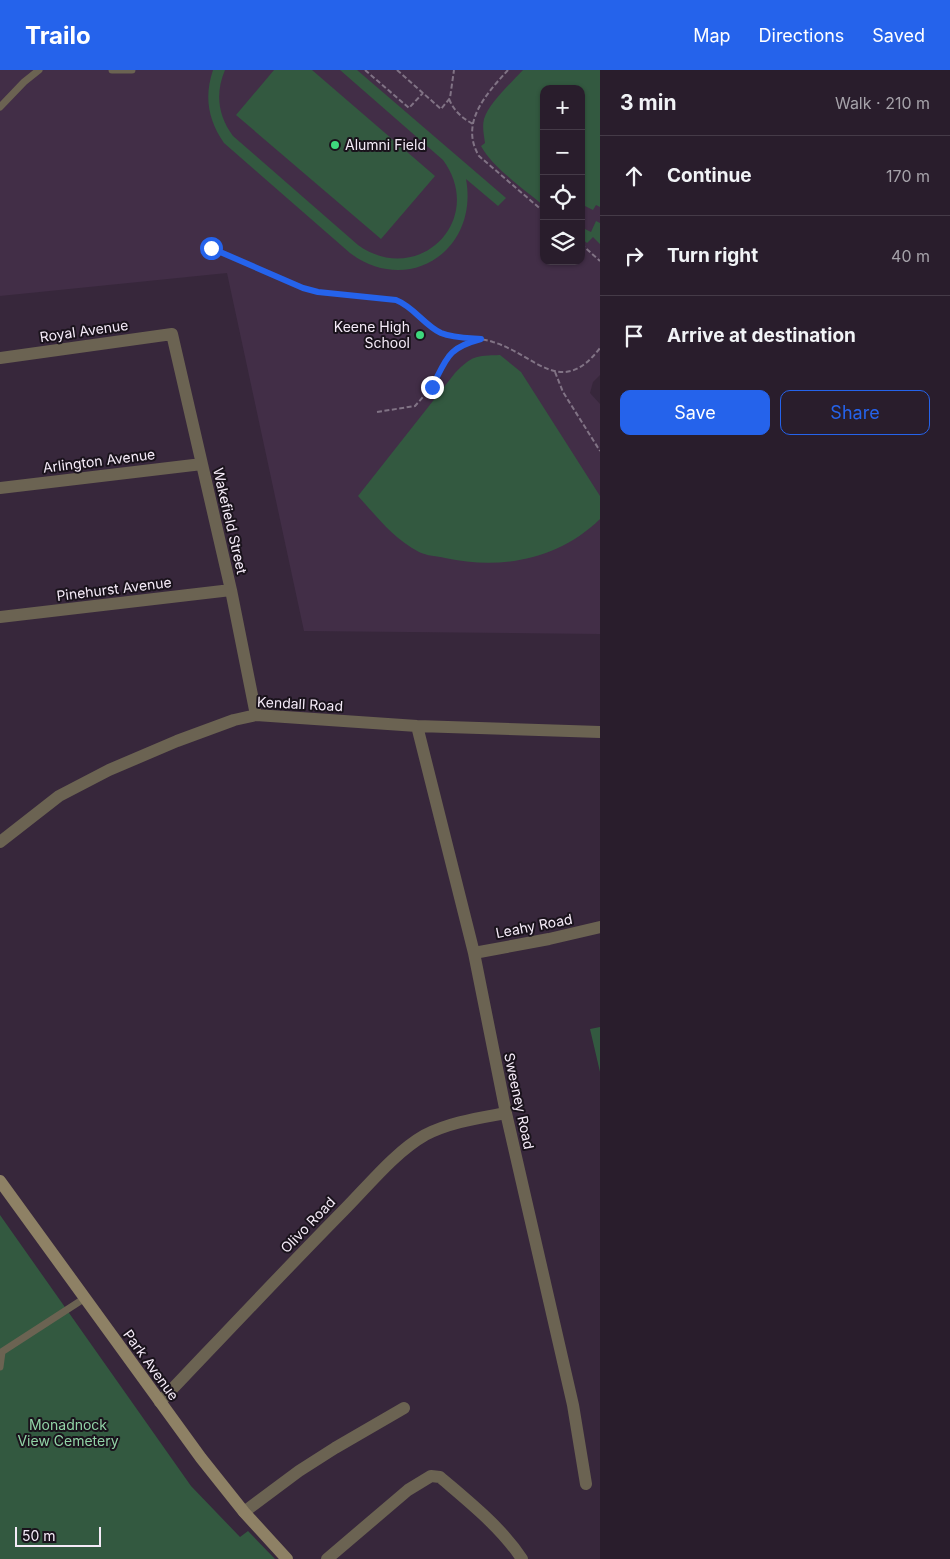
<!DOCTYPE html>
<meta charset="utf-8">
<style>
:root{--surface:#291d2c;--page:#352a38;--text:#f1f3f6;--muted:#a5a2a9;--line:#453b48;--accent:#2563eb}
body{margin:0;font-family:Inter,sans-serif;background:var(--page);color:var(--text)}
.controls{position:absolute;right:15px;top:15px;display:grid;overflow:hidden;border-radius:10px;box-shadow:0 1px 4px #0004}
.controls button{width:45px;height:45px;display:grid;place-items:center;padding:0;border:0;border-bottom:1px solid var(--line);background:var(--surface);color:var(--text);font:25px sans-serif}
.scale{position:absolute;left:15px;bottom:12px;width:86px;box-sizing:border-box;padding-left:5px;border:2px solid #f5ebf8;border-top:0;font-size:14px;line-height:18px;white-space:nowrap;color:#f5ebf8;-webkit-text-stroke:4px #1a131c;paint-order:stroke}
.stop{position:absolute;width:15px;height:15px;margin:-11px;border:4px solid #2563eb;border-radius:50%;background:#fff}
.stop.end{background:#2563eb;border-color:#fff;box-shadow:0 1px 5px #0008}
.list{margin:0;padding:0;list-style:none}
h2{display:flex;justify-content:space-between;align-items:center;height:65px;margin:0;padding:0 20px;font-size:21px}
h2 small{font-size:16px;font-weight:400;color:var(--muted)}
.list li{display:grid;grid-template-columns:32px 1fr auto;gap:15px;align-items:center;box-sizing:border-box;height:80px;padding:0 20px;border-top:1px solid var(--line)}
.list b{display:block;font-size:19px;white-space:nowrap}
.list em{font-size:16px;font-style:normal;color:var(--muted)}
.actions{display:flex;gap:10px;padding:15px 20px}
.actions a{flex:1;padding:11px 0;border:1px solid var(--accent);border-radius:10px;text-align:center;font-size:18px;color:var(--accent)}
.actions .main{background:var(--accent);color:#fff}
.icon{flex:none;width:28px;height:28px;fill:none;stroke:currentColor;stroke-width:2;stroke-linecap:round;stroke-linejoin:round}
.map{position:relative;flex:none;width:600px;height:1489px;overflow:hidden}
header{display:flex;align-items:center;gap:30px;box-sizing:border-box;height:70px;padding:0 25px;background:var(--accent);color:#fff}
header strong{font-size:24px}
nav{display:flex;gap:28px;margin-inline-start:auto;font-size:18px}
main{display:flex}
aside{flex:1;background:var(--surface)}
.map>svg:first-child{display:block}
.built{fill:#422e47;fill-rule:evenodd}
.green{fill:#335940}
.lines{fill:none;stroke-linecap:round;stroke-linejoin:round}
.path{stroke:#817385;stroke-width:2;stroke-dasharray:5 2.5;stroke-linecap:butt}
.lane{stroke:#6b6352;stroke-width:7}
.street{stroke:#6b6352;stroke-width:12}
.secondary{stroke:#8e8165;stroke-width:12}
.route{stroke:#2563eb;stroke-width:6}
.poi-dot{fill:#3ed77d;stroke:#1a131c;stroke-width:2}
.labels{text-anchor:middle;stroke-width:4;stroke-linejoin:round;paint-order:stroke}
.poi-label{font-size:14px;fill:#f5ebf8;stroke:#1a131c;text-anchor:start}
.street-label{font-size:14px;fill:#f5ebf8;stroke:#1a131c}
.park-label{font-size:14px;fill:#92d4a7;stroke:#1a131c}
</style>
<header>
<strong>Trailo</strong>
<nav><a>Map</a><a>Directions</a><a>Saved</a></nav>
</header>
<main>
<div class="map">
<svg width="600" height="1489" viewBox="0 0 600 1489">
<rect width="100%" height="100%" fill="#37273b"/>
<path class="built" d="M0 0H600V305L593 312 590 323 600 334V564L304 561 227 203 0 226ZM544 19H581V191H544Z"/>
<path class="green" d="M213 0H225C215 23 218 46 233 66L358 175C418 218 487 150 443 90L340 0H357L506 128 498 136 466 109C479 180 409 227 350 183L224 73C208 50 204 27 213 0Z
M274 0H312L435 106 381 169 236 45Z
M523 0H600V137L596 135 593 140 581 134V19H544V136C526 121 491 96 481 76L485 73C484 65 482 57 484 49 489 33 511 13 523 0Z
M596 151 600 153V174L593 167 587 173 581 168V157L591 162Z
M500 285 521 302 600 426V449C558 490 501 500 445 488 437 486 427 486 419 482 394 469 377 447 358 426L455 303C473 285 475 286 500 285Z
M600 957V1002L590 959Z
M0 1145 191 1416 240 1467 248 1461 275 1489H0Z"/>
<g class="lines">
<path class="path" d="M365 0 409 38 423 23
M397 0 441 39 450 28 454 0
M508 0C487 23 459 53 479 86L544 142
M449 29C454 41 462 48 473 54
M581 174 600 191
M211 178 303 218 318 222 396 230C414 237 424 253 440 262 456 270 476 266 493 272 536 285 561 329 600 278
M555 302 563 322 600 381
M377 342 415 336 432 317 447 286 456 277 479 270"/>
<path class="lane" d="M112 0H132
M0 37 24 12 39 0
M0 1283 85 1228
M0 1297 2 1282"/>
<path class="street" d="M0 288 172 264 231 520 256 645
M0 418 202 394
M0 547 231 520
M417 656 474 883 506 1043 573 1335 586 1414
M0 772 59 726 109 700 177 671 234 650 256 645 417 656 600 662
M474 883 549 869 600 857
M160 1332C221 1268 282 1203 344 1140 368 1116 395 1082 425 1065 450 1052 479 1048 506 1043
M244 1442 299 1401 335 1378 404 1338
M327 1489 408 1420 431 1406 440 1407C469 1432 501 1457 522 1489"/>
<path class="secondary" d="M0 1111 201 1388 244 1442 287 1489"/>
</g>
<g class="lines">
<path class="route" d="M211 178 303 218 318 222 396 230C414 237 424 255 441 263 453 268 468 268 481 269 447 278 447 288 432 317"/>
</g>
<g class="poi-dot">
<circle cx="335" cy="75" r="5"/>
<circle cx="420" cy="265" r="5"/>
</g>
<g class="labels">
<g class="poi-label">
<text x="345" y="80">Alumni Field</text>
<text x="410" y="262" text-anchor="end">Keene High<tspan x="410" dy="16">School</tspan></text>
</g>
<g class="street-label">
<text transform="translate(84 261) rotate(-8)" y="5">Royal Avenue</text>
<text transform="translate(99 391) rotate(-7)" y="5">Arlington Avenue</text>
<text transform="translate(230 451) rotate(77)" y="5">Wakefield Street</text>
<text transform="translate(114 519) rotate(-7)" y="5">Pinehurst Avenue</text>
<text transform="translate(300 634) rotate(3)" y="5">Kendall Road</text>
<text transform="translate(534 856) rotate(-11)" y="5">Leahy Road</text>
<text transform="translate(519 1031) rotate(78)" y="5">Sweeney Road</text>
<text transform="translate(308 1155) rotate(-46)" y="5">Olivo Road</text>
<text transform="translate(151 1295) rotate(54)" y="5">Park Avenue</text>
</g>
<g class="park-label">
<text x="68" y="1360">Monadnock<tspan x="68" dy="16">View Cemetery</tspan></text>
</g>
</g>
</svg>
<div class="controls">
<button>+</button>
<button>−</button>
<button><svg class="icon" aria-label="locate" viewBox="0 0 24 24"><circle cx="12" cy="12" r="6"/><path d="M12 2v4M12 18v4M2 12h4M18 12h4"/></svg></button>
<button><svg class="icon" aria-label="layers" viewBox="0 0 24 24"><path d="M12 4l9 5-9 5-9-5zM3 14l9 5 9-5"/></svg></button>
</div>
<div class="scale">50 m</div>
<div class="stop" style="left:211px;top:178px"></div>
<div class="stop end" style="left:432px;top:317px"></div>
</div>
<aside>
<h2>3 min<small>Walk · 210 m</small></h2>
<ul class="list">
<li><svg class="icon" aria-label="ahead" viewBox="0 0 24 24"><path d="M12 20V5M6 11l6-6 6 6"/></svg><div><b>Continue</b></div><em>170 m</em></li>
<li><svg class="icon" aria-label="right" viewBox="0 0 24 24"><path d="M7 20v-9h11M14 6l5 5-5 5"/></svg><div><b>Turn right</b></div><em>40 m</em></li>
<li><svg class="icon" aria-label="arrive" viewBox="0 0 24 24"><path d="M6 21V4h12l-3 4 3 4H6"/></svg><div><b>Arrive at destination</b></div></li>
</ul>
<div class="actions"><a class="main">Save</a><a>Share</a></div>
</aside>
</main>
